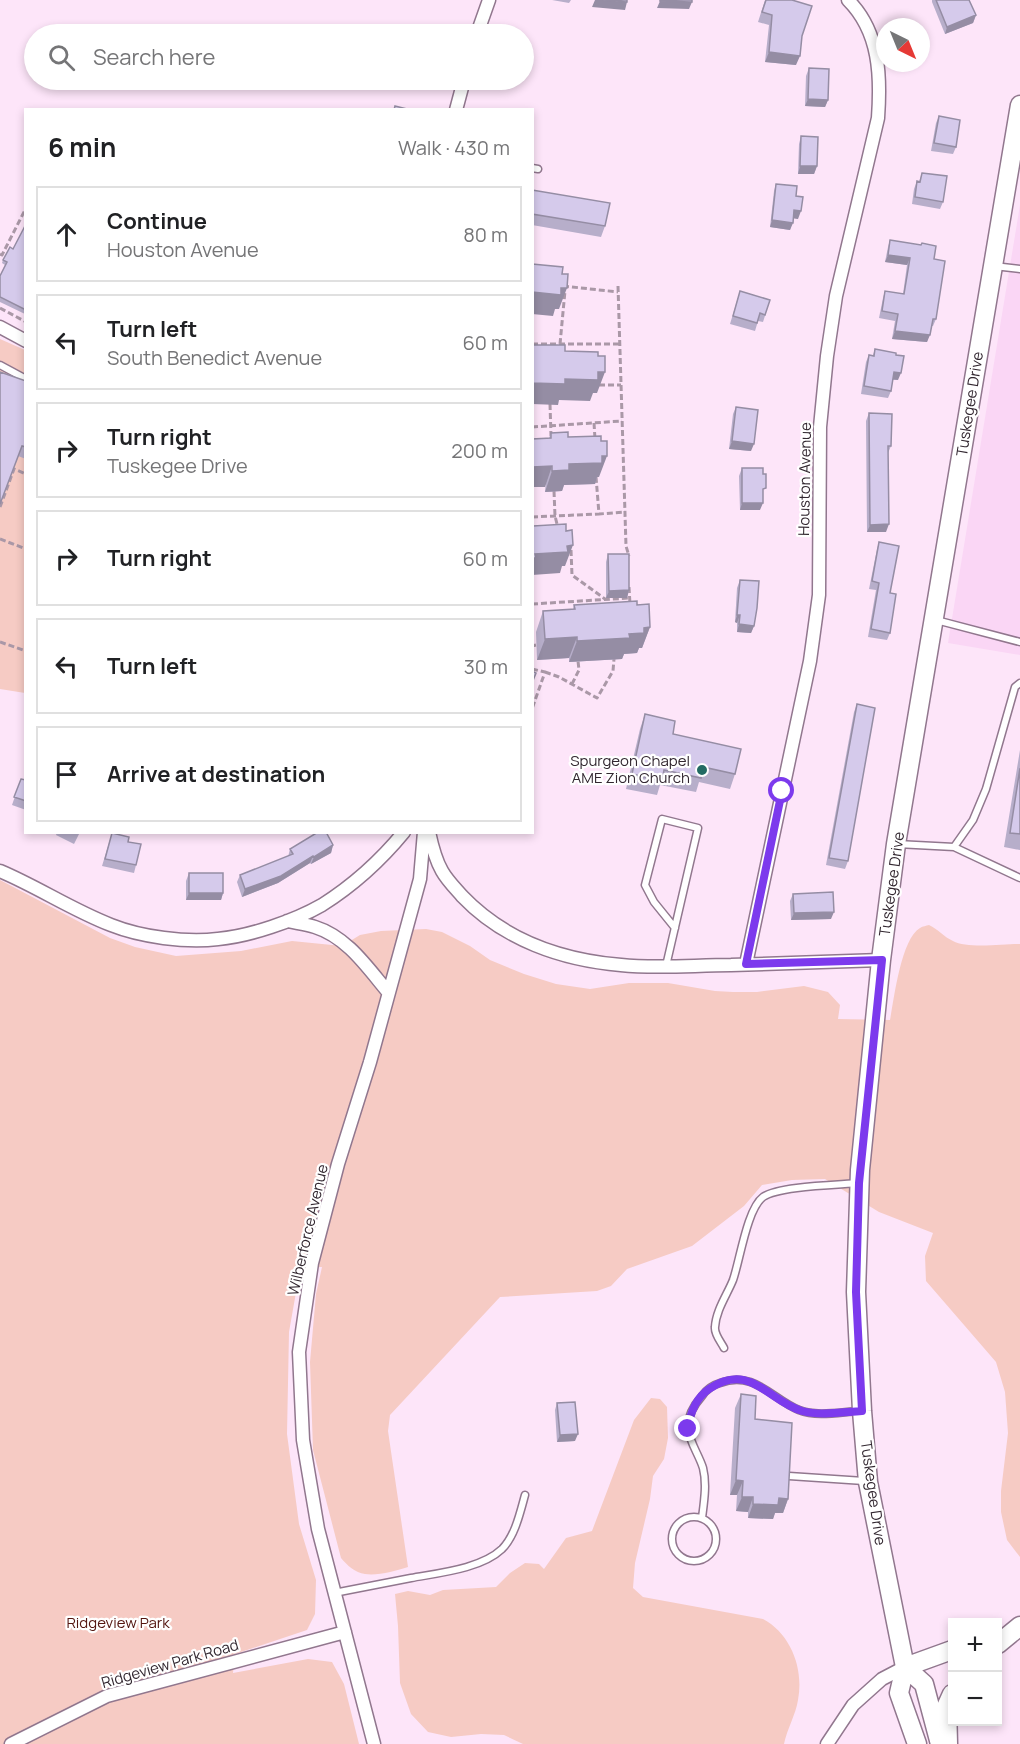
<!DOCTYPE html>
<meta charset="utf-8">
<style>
:root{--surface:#fff;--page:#f2f2f2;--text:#202124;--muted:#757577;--line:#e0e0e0}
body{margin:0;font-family:Manrope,sans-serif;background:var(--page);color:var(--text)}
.controls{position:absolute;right:18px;bottom:18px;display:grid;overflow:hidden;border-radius:0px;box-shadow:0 3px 9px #0003}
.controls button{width:54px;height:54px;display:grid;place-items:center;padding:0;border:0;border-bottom:2px solid var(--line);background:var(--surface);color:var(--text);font:30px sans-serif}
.compass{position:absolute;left:876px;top:18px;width:54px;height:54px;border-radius:50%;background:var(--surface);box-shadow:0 3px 9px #0003;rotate:137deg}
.stop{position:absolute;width:18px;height:18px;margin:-14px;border:4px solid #7c3aed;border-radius:50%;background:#fff}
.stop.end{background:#7c3aed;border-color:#fff;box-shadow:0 2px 6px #0008}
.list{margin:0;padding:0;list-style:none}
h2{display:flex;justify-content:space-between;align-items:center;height:78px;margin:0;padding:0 24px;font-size:26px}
h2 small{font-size:20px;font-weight:400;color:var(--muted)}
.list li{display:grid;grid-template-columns:39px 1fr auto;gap:18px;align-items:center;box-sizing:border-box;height:96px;margin:0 12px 12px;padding:0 12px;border:2px solid var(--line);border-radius:0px}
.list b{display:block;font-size:22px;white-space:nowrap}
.list p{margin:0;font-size:20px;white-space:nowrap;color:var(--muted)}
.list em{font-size:20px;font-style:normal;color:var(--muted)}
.icon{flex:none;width:33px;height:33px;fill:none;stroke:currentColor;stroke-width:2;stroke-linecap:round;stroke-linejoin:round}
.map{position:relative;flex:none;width:1020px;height:1744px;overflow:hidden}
.search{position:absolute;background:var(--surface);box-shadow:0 3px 9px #0003;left:24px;top:24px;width:510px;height:66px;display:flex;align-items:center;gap:15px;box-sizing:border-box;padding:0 21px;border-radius:33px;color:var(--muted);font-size:22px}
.panel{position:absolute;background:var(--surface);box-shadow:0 3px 9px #0003;left:24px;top:108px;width:510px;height:726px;border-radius:0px}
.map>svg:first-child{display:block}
.built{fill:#fad6f5}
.green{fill:#f6cbc4}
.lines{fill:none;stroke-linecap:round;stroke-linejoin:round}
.lane-casing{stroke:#91778e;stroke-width:9}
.street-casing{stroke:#91778e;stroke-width:15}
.secondary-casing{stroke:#91778e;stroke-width:21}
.path{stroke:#aa98a7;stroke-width:3;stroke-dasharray:6 3;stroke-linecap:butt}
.lane{stroke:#fff;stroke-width:6}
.street{stroke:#fff;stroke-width:12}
.secondary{stroke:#fff;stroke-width:18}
.wall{fill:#b7aeca}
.shaded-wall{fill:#958da4}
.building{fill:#d5caeb;stroke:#958da4;stroke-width:1.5}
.route{stroke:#7c3aed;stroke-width:8}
.poi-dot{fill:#236b63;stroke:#fff;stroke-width:2}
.labels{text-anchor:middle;stroke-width:4.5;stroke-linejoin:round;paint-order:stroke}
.street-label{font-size:15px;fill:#322730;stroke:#fff}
.poi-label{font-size:15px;fill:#322730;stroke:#fff;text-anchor:end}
.park-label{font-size:15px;fill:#541610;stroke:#fff}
</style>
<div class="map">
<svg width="1020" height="1744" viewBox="0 0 1020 1744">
<rect width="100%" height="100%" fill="#fde5f9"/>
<path class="built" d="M1020 205V655L948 643Z"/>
<path class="green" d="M0 339 25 350V693L0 689Z
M0 880 110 938 135 947 176 956 241 951 292 941 342 946 360 935 381 931 426 929 442 932 470 946 490 960 524 974 556 984 590 989 629 983H668L715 991 733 992H757L804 986 828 992 840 1005 838 1019 890 1020C894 999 901 939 920 928 923 926 926 926 929 925 938 929 944 937 953 941 967 949 1003 944 1020 944V1557L1007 1540 1001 1512V1491L1008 1433 1005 1392 996 1362 926 1281 925 1256 933 1233 879 1212 825 1179 792 1180 762 1185 744 1206 692 1246 627 1269 611 1286 597 1291 500 1297 390 1415 388 1431 408 1567C396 1571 377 1576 365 1574 355 1573 347 1565 341 1558L313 1450 310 1362 316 1294 322 1267 294 1268 298 1281 289 1332 287 1434 299 1524 316 1580 315 1614 307 1630 235 1654 233 1673 308 1659 332 1662 344 1684 359 1744H0Z
M651 1398 660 1399 667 1407 668 1438 664 1459 653 1476 650 1499 635 1563 633 1588 643 1597 763 1619C791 1634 804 1669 798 1700 796 1714 787 1729 784 1744H523L504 1735 481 1734 451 1737 428 1732 411 1714 400 1683 398 1626 395 1594 408 1591 430 1595 443 1590 496 1587 510 1573 525 1563 539 1564 544 1569 566 1538 592 1531 634 1420Z"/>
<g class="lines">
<defs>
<path id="lane" d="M532 168 538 169
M994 266 1020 269
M0 365 26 379
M936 620 1020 642
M897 844 954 847 1020 878
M954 847 973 820 986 789 1015 687 1020 683
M666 966 698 828 662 819 645 885 654 902 675 928
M724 1348C721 1342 714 1334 715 1327 716 1310 727 1295 733 1280 740 1260 747 1209 763 1197 778 1186 837 1185 859 1183
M789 1476 864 1481
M672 1539a22 22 0 1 1 44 0a22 22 0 1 1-44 0Z
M702 1518C704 1502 707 1484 703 1468 699 1455 690 1443 688 1429 687 1416 694 1405 702 1396 706 1390 713 1385 720 1383 754 1370 772 1399 799 1410 817 1417 840 1412 859 1411
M334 1593C360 1588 385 1583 411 1578 438 1573 481 1569 502 1549 515 1536 520 1513 525 1495"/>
<path id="street" d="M477 34 489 0
M456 110 464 80
M0 327 26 341
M429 832C432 846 435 859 442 871 447 880 455 888 462 896 504 940 562 960 621 965 657 969 695 965 731 965 781 963 831 962 881 960
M0 871C38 887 72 910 111 925 141 937 186 943 218 939 250 936 294 921 322 905 352 886 381 860 404 832
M287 921C296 923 306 924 315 927 347 937 367 967 388 992
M746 964 810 661 819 595 820 427 827 356 836 296 878 118C881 76 880 32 848 0
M11 1744 107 1696 345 1632
M374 1744 318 1529 303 1440 299 1352 312 1263 338 1164 370 1062 420 879 424 832
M827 1744 853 1705 882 1679 905 1667"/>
<path id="secondary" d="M998 1644 1020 1626
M905 1667 924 1684 940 1744
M905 1667 952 1650
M917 1744 899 1693 905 1667 868 1482 862 1411 856 1292 860 1170 881 960 896 844 1020 105
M948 1744 947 1705 952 1694"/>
</defs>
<use href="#lane" class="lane-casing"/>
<use href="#street" class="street-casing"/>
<use href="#secondary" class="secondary-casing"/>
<path class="path" d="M0 254 2 255 26 208
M563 286 618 292
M618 286 626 546 629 556
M0 308 26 322
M532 344H619
M560 344 565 291
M599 385H621
M550 404 551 436
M594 423 595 439
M532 427 622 421
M596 477 599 514 625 512
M554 491 555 516 558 528
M0 507 14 469 26 474
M532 517 599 514
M0 539 26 549
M571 550 572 575 605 599
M629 587 630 604
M532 604 629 598
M0 642 26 651
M532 646 536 645
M532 669 545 672 532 709
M545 672 559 677 597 698 613 671 614 659
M572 684 579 670 578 661"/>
<use href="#lane" class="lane"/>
<use href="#street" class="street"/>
<use href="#secondary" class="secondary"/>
</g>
<path class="wall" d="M552 0H571L569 3Z
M765 0 796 65 765 62 769 25 758 22Z
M932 0H969L976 15 973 23 945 34 932 2Z
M809 68 828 100 825 107 805 106 806 76Z
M939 116 956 147 953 154 931 151 936 123Z
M801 136 817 166 814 174H798L799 144Z
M922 173 943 202 940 209 912 204 914 189 917 181 919 182Z
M776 184 796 196 798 219 793 218 790 230 770 227 774 191Z
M532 190 605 226 601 237 532 225Z
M26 224V313L25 314 0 302V276L5 265 2 263 3 260 13 249Z
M890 240 934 259 936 319 933 326H931L927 342 892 339 895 321 879 318 883 298 885 291 903 294 907 265 885 262 888 247Z
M740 291 770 300 763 322 758 321 755 331 730 324Z
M875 349 898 380H893L891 391 888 398 861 394 866 362 869 355H873Z
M26 381V459L18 456Z
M736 407 751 451 729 449 733 414Z
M869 413 891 446 888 453 886 532H867L866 421Z
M551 433 568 437 599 477H597L595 484 564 485 562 491 545 492 549 438Z
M742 468 760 510H740L739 476Z
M879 542 890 593V633L887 640 868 637 876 590 869 589 877 549Z
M608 554 629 590 627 598H606V562Z
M740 580 754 626 751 633 737 632V623L735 622 737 588Z
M574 605H637L650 627 642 648H639L637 653 624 654 622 659 569 662V658L537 660 536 632 543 611 573 609Z
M857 704 848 861 845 869 826 865 854 712Z
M645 714 673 734 735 774 730 789 699 782 696 792 660 785 657 795 626 789 640 729Z
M1020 750V850L1004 847Z
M21 779 26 780V810L12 805Z
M57 832H80L74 844 56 835Z
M112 833 128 842 136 865 134 873 102 866Z
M333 845 331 853 311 864 310 863 278 883 242 897 237 882 240 875 288 857 290 849Z
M189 873 223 893 221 900H186V881Z
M793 894 831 919 791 920 790 901Z
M741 1394 755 1419 788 1499 783 1513H775L773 1519 748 1518V1512L736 1511 737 1495H730L735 1408Z
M557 1403 575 1441 557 1442 555 1410Z"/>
<path class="shaded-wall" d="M595 0H603L627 2 625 10 592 7Z
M660 1 692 2 689 9 657 8Z
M976 15 973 23 945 34 947 27Z
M769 52 800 56 796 65 765 62Z
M383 80H404L402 84H382Z
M808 99 828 100 825 107 805 106Z
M800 166H817L814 174H798Z
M794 210 801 211 798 219 792 218Z
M772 220 793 223 790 230 770 227Z
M888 255 910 258 907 265 885 262Z
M561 288H567L559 309H555L553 316 532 314V292Z
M895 331 930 335 927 342 892 339Z
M598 372H605L597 393H593L590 401 559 400 558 405 532 404V383L565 379Z
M894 372 901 373 898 380 891 379Z
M732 441 754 444 751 451 729 449Z
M602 456H607L599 477H597L595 484 564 485 562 491 545 492 552 471 569 464Z
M552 466 545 487H532V467Z
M742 503H763L760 510H740Z
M889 524 886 532H867L870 525Z
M573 545 565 566H562L560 573 532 575V558L535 554 567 546Z
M629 590 627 598H606L609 591Z
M737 615H740L737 623 735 622Z
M739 624 754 626 751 633 737 632Z
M650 627 642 648H639L637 653 624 654 622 659 569 662 577 641 629 634 644 628Z
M577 637 569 658 537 660 545 639Z
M333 845 331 853 311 864 314 857Z
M313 856 310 863 278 883 242 897 245 889Z
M189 893H223L221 900H186Z
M834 912 831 919 791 920 794 913Z
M578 1434 575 1441 557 1442 560 1435Z
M736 1480 743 1481 737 1495H730Z
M742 1497H753L748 1512 736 1511Z
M779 1498 788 1499 783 1513H775L773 1519 748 1518 753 1504Z"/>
<path class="building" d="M603 0H627V2Z
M660 0H692V2L660 1Z
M766 0H792L812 6 802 36 800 56 769 52 772 15 762 12Z
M936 0H969L976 15 947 27Z
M809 68 829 69 828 100 808 99Z
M395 106 411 110H394Z
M939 116 960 120 956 147 934 143Z
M801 136 818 137 817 166H800Z
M922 173 947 176 943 202 915 197 917 181 920 182Z
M776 184 797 186 796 196 803 197 801 211 794 210 793 223 772 220Z
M532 190 610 203 605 226 532 214Z
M26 224V310L0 297V276L7 262 3 260 10 247 13 249Z
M890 240 921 245 922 243 936 246 934 259 945 261 936 319H933L930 335 895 331 898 314 882 311 885 291 904 294 910 258 888 255Z
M532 264 563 267 562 274H568L567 288H561V295L532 292Z
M740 291 770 300 765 315 760 313 757 323 733 316Z
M532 345H565V351L598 352V356H605V372H598V380L565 379V384L532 383Z
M875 349 896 353V355L904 356 901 373 894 372 891 391 864 386 869 355 874 356Z
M0 372 26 381V447L22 446 0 504Z
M736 407 758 410 754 444 732 441Z
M869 413 892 414 891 446H888L889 524 870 525Z
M568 432V437L601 436V441H607V456H602V463L569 464V470L552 471V466L532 467V439L551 438V433Z
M742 468H763V474H766V488L763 489V503H742Z
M532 522 533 526 566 524V531L572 530 573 545 567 546 568 552 535 554 536 558H532Z
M879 542 899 546 890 593 896 594 890 633 871 629 879 583 872 581Z
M608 554H629V590L609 591Z
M740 580 759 581 757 608 754 626 739 624 740 615H737Z
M637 601V605L649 604 650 627 644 628V633L629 634 630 638 577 641V637L545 639 543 611 575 609 574 605Z
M532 671 536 673 532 683Z
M857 704 875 708 848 861 829 858Z
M645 714 675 721 673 734 741 749 735 774 703 767 701 778 664 770 662 781 632 774Z
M1020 768V834L1010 833Z
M21 779 26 780V801L14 797Z
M318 832H326L333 845 314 857 313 856 281 876 245 889 240 875 293 854 290 849Z
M112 833 129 837 128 842 141 844 136 865 105 859Z
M189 873H223V893H189Z
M833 892 834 912 794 913 793 894Z
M741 1394 756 1396 755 1419 792 1423 788 1499 779 1498 778 1505 753 1504V1497H742L743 1481 736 1480Z
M575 1402 578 1434 560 1435 557 1403Z"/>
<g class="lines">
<path class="route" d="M688 1429C690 1413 696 1398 709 1389 750 1361 768 1401 802 1411 821 1416 843 1412 862 1411L856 1292 859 1183 882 960 746 964 782 791"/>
</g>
<circle class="poi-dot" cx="702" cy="770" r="6"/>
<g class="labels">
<g class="street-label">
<text transform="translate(970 404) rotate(-81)" y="5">Tuskegee Drive</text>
<text transform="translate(805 479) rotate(-89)" y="5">Houston Avenue</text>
<text transform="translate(892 884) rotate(-82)" y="5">Tuskegee Drive</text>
<text transform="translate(308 1230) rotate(-77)" y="5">Wilberforce Avenue</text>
<text transform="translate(873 1493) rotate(82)" y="5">Tuskegee Drive</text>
<text transform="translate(170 1664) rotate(-16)" y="5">Ridgeview Park Road</text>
</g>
<g class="poi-label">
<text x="690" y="766">Spurgeon Chapel<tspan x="690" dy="17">AME Zion Church</tspan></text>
</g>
<g class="park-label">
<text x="118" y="1628">Ridgeview Park</text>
</g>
</g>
</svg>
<div class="controls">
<button>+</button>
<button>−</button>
</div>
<svg class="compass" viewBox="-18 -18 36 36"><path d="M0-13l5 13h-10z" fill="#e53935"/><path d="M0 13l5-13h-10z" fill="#757577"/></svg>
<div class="stop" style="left:782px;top:791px"></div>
<div class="stop end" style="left:688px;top:1429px"></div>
<div class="search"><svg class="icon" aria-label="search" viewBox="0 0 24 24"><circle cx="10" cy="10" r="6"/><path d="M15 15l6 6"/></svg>Search here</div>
<section class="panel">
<h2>6 min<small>Walk · 430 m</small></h2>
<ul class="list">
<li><svg class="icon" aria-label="ahead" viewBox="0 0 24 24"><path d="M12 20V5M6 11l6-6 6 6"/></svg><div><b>Continue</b><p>Houston Avenue</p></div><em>80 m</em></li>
<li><svg class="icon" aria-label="left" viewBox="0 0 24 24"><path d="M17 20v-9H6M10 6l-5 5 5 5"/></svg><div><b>Turn left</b><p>South Benedict Avenue</p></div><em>60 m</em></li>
<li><svg class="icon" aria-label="right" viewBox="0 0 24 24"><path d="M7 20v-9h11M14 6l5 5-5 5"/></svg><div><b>Turn right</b><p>Tuskegee Drive</p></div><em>200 m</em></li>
<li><svg class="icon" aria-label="right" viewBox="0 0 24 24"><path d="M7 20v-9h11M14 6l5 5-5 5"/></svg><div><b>Turn right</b></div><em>60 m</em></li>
<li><svg class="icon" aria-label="left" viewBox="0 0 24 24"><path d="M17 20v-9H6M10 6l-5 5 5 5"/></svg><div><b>Turn left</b></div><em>30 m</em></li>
<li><svg class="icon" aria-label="arrive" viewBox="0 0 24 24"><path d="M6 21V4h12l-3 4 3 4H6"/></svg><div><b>Arrive at destination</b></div></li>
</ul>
</section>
</div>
